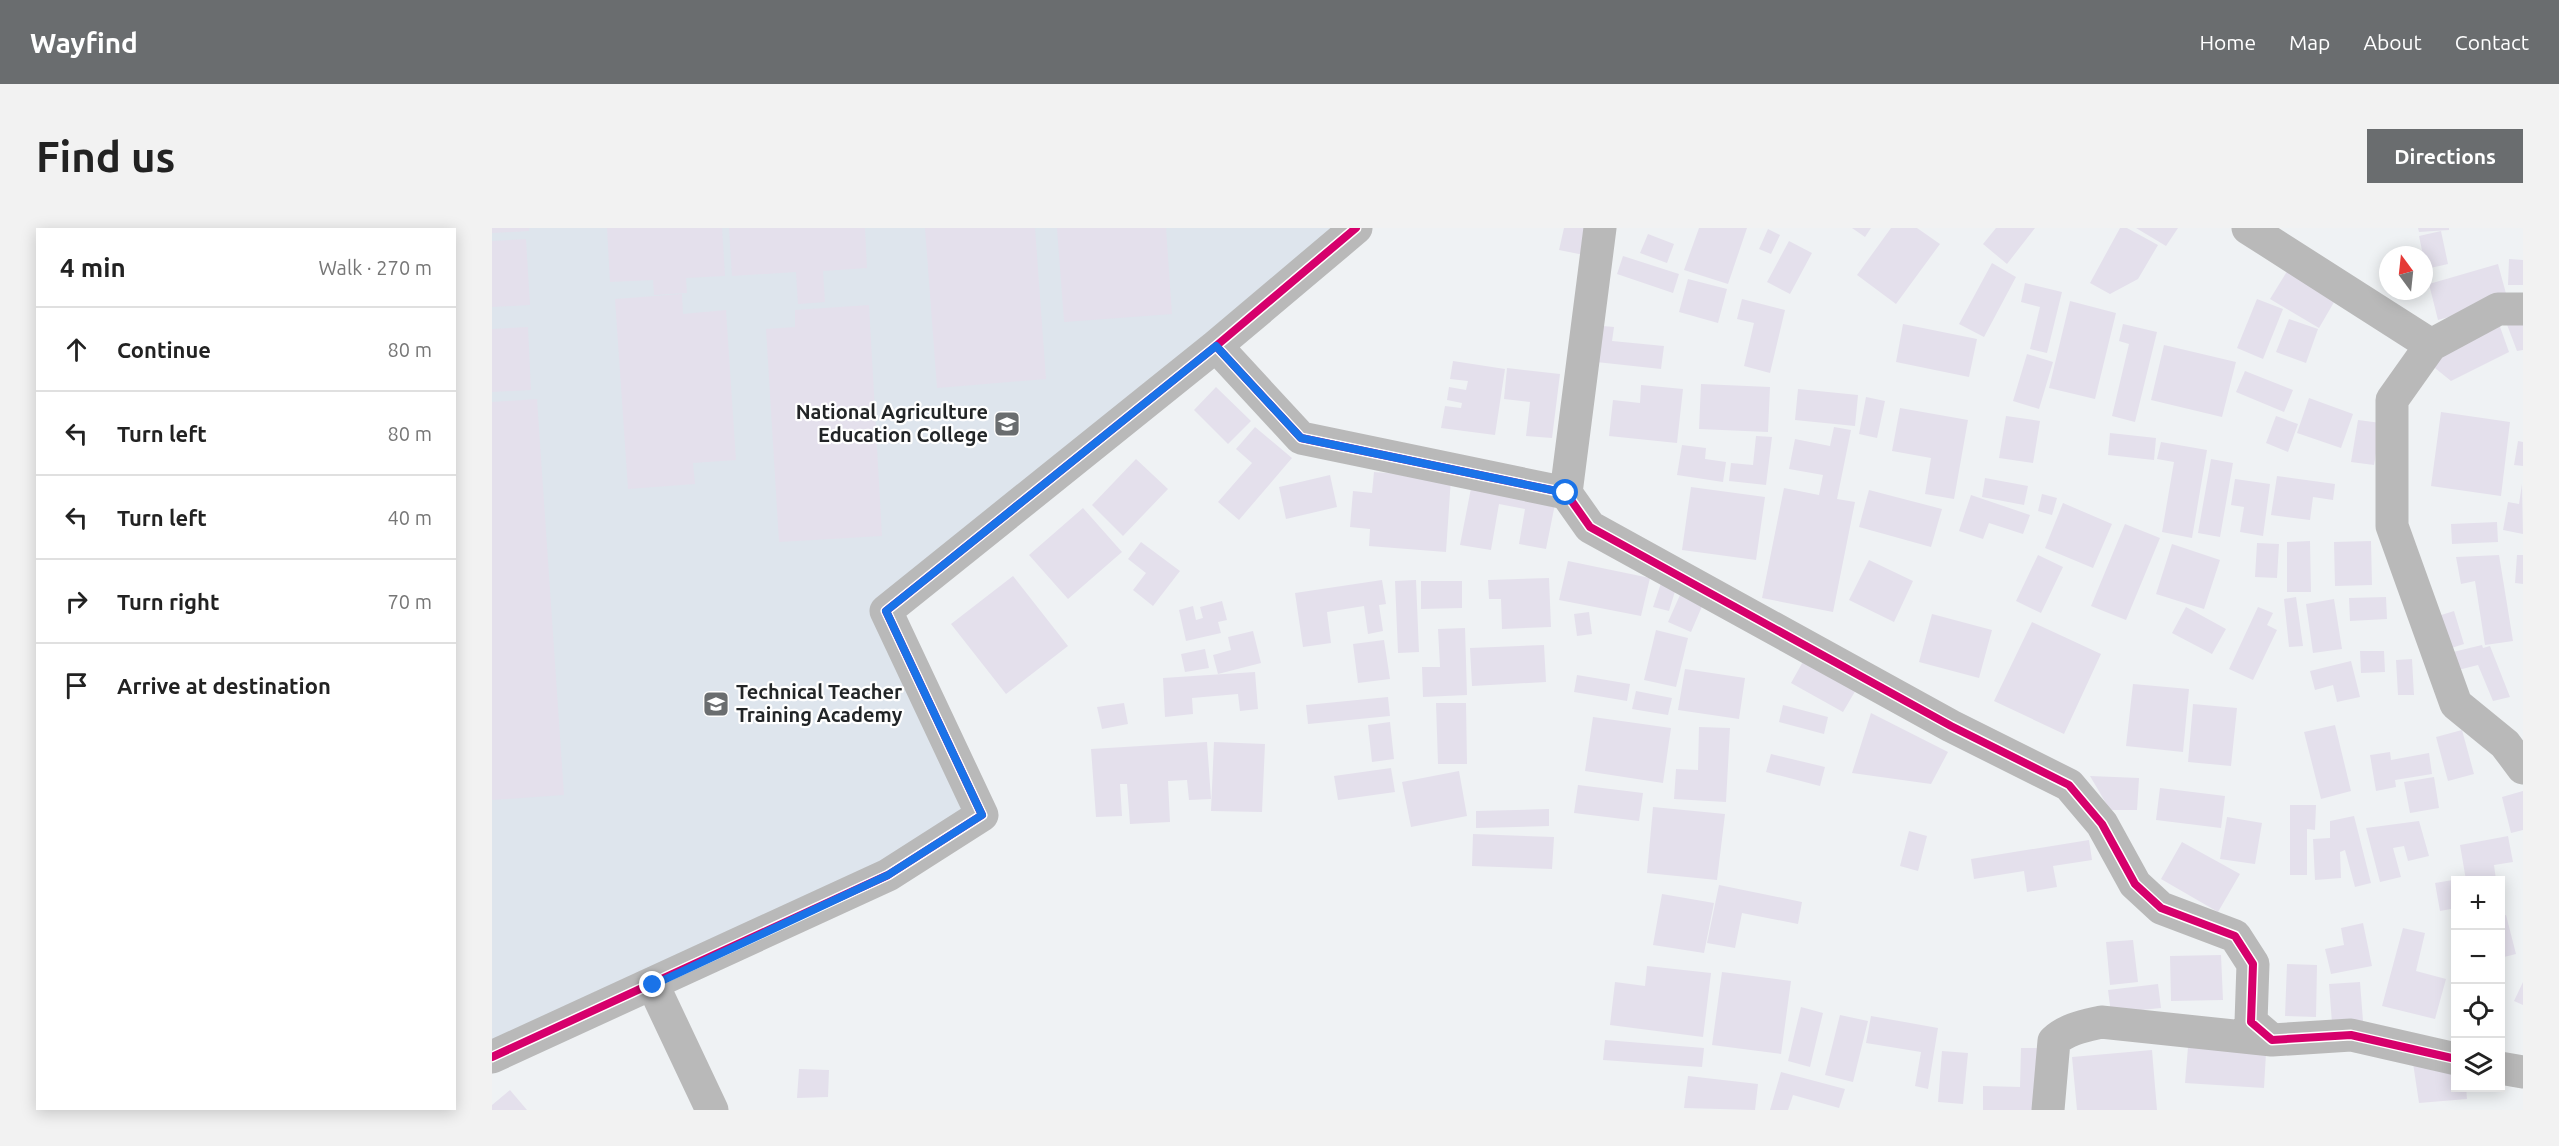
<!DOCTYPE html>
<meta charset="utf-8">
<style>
:root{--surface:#fff;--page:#f2f2f2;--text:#222;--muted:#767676;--line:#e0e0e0;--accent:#6a6d6f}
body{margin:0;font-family:Ubuntu,sans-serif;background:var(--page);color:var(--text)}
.controls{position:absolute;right:18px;bottom:18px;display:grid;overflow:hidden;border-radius:0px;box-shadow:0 3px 15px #0003}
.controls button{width:54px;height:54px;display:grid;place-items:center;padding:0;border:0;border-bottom:2px solid var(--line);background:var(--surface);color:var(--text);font:30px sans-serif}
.compass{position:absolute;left:1887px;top:18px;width:54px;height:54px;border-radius:50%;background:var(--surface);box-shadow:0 3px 15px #0003;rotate:345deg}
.stop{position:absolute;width:18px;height:18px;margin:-14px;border:4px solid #1a73e8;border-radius:50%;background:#fff}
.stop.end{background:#1a73e8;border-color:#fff;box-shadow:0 2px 6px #0008}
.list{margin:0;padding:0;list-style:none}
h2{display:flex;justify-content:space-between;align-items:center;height:78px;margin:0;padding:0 24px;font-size:26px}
h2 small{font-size:20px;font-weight:400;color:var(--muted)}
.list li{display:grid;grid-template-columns:39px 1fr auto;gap:18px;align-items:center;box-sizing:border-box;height:84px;padding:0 24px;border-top:2px solid var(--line)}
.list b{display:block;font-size:22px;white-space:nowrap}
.list em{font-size:20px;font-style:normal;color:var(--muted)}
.icon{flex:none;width:33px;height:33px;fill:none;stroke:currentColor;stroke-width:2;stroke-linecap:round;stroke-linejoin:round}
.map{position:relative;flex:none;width:2031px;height:882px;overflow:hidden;border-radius:0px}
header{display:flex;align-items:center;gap:36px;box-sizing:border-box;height:84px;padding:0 30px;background:var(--accent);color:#fff}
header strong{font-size:28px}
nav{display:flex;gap:33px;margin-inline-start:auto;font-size:21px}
.intro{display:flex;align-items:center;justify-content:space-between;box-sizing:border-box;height:144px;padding:0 36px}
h1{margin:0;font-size:42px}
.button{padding:15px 27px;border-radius:0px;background:var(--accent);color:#fff;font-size:21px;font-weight:700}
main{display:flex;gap:36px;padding:0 36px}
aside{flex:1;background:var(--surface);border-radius:0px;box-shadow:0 3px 15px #0003}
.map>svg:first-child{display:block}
.built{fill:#dee5ed}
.building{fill:#e4e0ec}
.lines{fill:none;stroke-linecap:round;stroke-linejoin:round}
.minor{stroke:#b9b9b9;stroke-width:33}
.cycleway-casing{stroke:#fff;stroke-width:11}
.cycleway{stroke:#d6006c;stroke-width:8}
.route{stroke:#1a73e8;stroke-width:8}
.labels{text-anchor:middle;stroke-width:4.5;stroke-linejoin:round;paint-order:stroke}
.poi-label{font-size:20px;font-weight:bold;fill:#222527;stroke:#fff;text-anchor:end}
</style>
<header>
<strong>Wayfind</strong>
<nav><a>Home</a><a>Map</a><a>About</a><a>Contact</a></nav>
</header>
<div class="intro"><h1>Find us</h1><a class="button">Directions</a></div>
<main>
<aside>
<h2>4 min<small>Walk · 270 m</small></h2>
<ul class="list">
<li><svg class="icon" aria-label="ahead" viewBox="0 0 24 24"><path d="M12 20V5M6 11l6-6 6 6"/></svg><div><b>Continue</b></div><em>80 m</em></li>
<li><svg class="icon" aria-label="left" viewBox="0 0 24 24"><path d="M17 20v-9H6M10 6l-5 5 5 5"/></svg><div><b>Turn left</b></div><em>80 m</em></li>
<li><svg class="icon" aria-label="left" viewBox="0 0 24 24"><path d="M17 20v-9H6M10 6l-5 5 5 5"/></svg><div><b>Turn left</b></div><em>40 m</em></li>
<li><svg class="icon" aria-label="right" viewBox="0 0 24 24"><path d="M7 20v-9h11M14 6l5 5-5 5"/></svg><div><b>Turn right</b></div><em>70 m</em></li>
<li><svg class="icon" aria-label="arrive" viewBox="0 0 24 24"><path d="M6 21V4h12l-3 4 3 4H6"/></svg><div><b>Arrive at destination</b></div></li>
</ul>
</aside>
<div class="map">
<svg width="2031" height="882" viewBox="0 0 2031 882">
<rect width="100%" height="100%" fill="#eff2f4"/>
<path class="built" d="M0 0H861L407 391 490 561 421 643 0 817Z"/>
<path class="building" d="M0 0H37V3L0 5Z
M115 0H230L233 48 194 50 195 65 162 67 161 52 118 54Z
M237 0H373L375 40 331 43 333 74 306 76 304 44 240 48Z
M433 0H543L554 151 445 160Z
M565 0H674L680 86 572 94Z
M1072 0H1098L1092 27 1067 22Z
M1207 0H1255L1236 56 1192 42Z
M1360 0H1379L1373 9Z
M1399 0H1425L1448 16 1404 76 1365 47Z
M1504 0H1543L1515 36 1491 16Z
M1628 0H1635L1666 17 1646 51 1618 66 1598 55Z
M1644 0H1686L1674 18Z
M1926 0H1957V2L1927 4Z
M1276 1 1288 7 1279 26 1267 21Z
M1949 3 1956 36 1934 41 1927 8Z
M1156 6 1182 16 1175 35 1148 25Z
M34 11 38 77 0 79V13Z
M1297 13 1320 25 1298 66 1275 54Z
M1131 28 1187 46 1181 65 1125 46Z
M2017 31 2031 32V57H2016Z
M1500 35 1524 49 1492 109 1467 96Z
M2006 36 2016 73 1946 92 1937 56Z
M1797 40 1845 69 1827 100 1778 71Z
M1196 51 1235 61 1226 95 1187 84Z
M1533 55 1570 64 1555 125 1538 121 1548 79 1529 74Z
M190 66 191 86 234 82 244 232 201 235 203 256 136 261 123 71Z
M1250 71 1293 82 1278 145 1252 138 1262 95 1245 91Z
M1765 71 1791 81 1771 131 1745 120Z
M1578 73 1624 85 1603 171 1557 160Z
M377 77 390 308 287 314 274 101 303 99V82Z
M1797 91 1826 101 1814 135 1784 124Z
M2031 92V122L2025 123 2014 94Z
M1411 96 1485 111 1477 149 1404 134Z
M1631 96 1665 104 1643 194 1620 188 1637 116 1627 113Z
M2007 96 2017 124 1959 153 1938 136Z
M1100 97 1122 99 1120 113 1172 118 1169 141 1095 133Z
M36 99 39 162 0 164V101Z
M1672 117 1744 134 1730 189 1659 172Z
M1535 126 1561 134 1547 181 1521 173Z
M961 133 1013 141 1003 207 949 200 953 178 969 180 970 175 955 172 957 159 974 162 976 153 958 151Z
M1015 140 1068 146 1060 210 1034 208 1038 174 1012 171Z
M1753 143 1801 162 1792 184 1744 164Z
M1209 156 1278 159 1276 204 1207 201Z
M1149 157 1191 161 1185 215 1117 208 1121 172 1148 175Z
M724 159 759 193 736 216 702 182Z
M1306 161 1366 167 1363 198 1303 192Z
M1374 169 1393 173 1385 210 1367 206Z
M1817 170 1861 186 1849 220 1805 205Z
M45 171 72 567 0 572V174Z
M1408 180 1476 192 1462 271 1433 266 1439 230 1400 223Z
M1949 184 2018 194 2009 268 1939 258Z
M1514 188 1548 193 1541 235 1507 230Z
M1784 188 1806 196 1796 224 1774 215Z
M1866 192 1889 195 1882 237 1859 234Z
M763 199 800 230 747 292 726 274 760 235 744 221Z
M1342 199 1359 202 1345 271 1363 274 1341 384 1270 370 1292 260 1327 267 1331 247 1297 241 1303 211 1338 218Z
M1618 205 1664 210 1662 232 1616 227Z
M1264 208 1280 209 1274 257 1237 253 1239 235 1261 237Z
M2026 213 2031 214V238L2022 237Z
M1669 214 1715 222 1700 310 1670 304 1682 234 1665 231Z
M1190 217 1214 220 1213 231 1234 234 1231 254 1185 247Z
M644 231 676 261 631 308 600 277Z
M1719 231 1741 235 1728 309 1706 305Z
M882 244 959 250 954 324 877 318 878 301 858 299 861 263 880 265Z
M838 247 845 279 794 291 787 259Z
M1785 248 1843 256 1841 272 1821 269 1818 292 1779 287Z
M981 250 1065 266 1054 321 1027 316 1033 281 1007 276 999 322 968 317Z
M1493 250 1536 258 1532 277 1490 269Z
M1743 251 1778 256 1771 308 1748 304 1752 279 1739 277Z
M2030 256 2031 306 2011 302 2016 274 2027 276Z
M1199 259 1273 269 1264 332 1190 322Z
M1377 262 1450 281 1439 319 1367 299Z
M1550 266 1565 270 1560 287 1546 283Z
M1479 267 1538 287 1531 306 1497 295 1491 311 1467 303Z
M1571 275 1620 296 1601 340 1553 320Z
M591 280 630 324 576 371 537 327Z
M2005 294 2006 314 1960 316 1959 296Z
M1633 296 1668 310 1634 392 1599 378Z
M1818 313 1819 364H1795V314Z
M1879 313 1880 357 1843 358 1842 314Z
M649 314 688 343 661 378 641 362 654 345 636 331Z
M1765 315 1787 316 1785 350 1763 349Z
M1680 316 1728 332 1712 381 1664 366Z
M1546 327 1571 339 1549 385 1524 373Z
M2007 327 2021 413 1993 417 1983 353 1969 356 1964 329Z
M2025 327H2031V356L2023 355Z
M1377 332 1421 353 1402 394 1357 372Z
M1076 333 1158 350 1149 388 1067 372Z
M521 348 576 418 514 466 459 396Z
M1057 350 1059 399 1010 401 1009 371H997L996 352Z
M890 352 894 376 887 377 891 403 876 406 872 378 835 384 839 415 811 419 803 365Z
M924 352 927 424 906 425 903 353Z
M929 353H970V380L929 381Z
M1169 355 1184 360 1177 383 1161 379Z
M1188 367 1211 376 1199 404 1176 394Z
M1804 369 1811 418 1797 419 1792 371Z
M1894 369 1895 391 1858 393 1857 370Z
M1842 371 1850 421 1821 425 1814 376Z
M730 373 735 392 726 394 729 405 694 413 687 382 701 378 704 392 711 390 708 379Z
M1694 379 1734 401 1720 426 1680 405Z
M1766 379 1781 385 1775 397 1785 402 1761 452 1737 441Z
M1962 383 1972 416 1953 422 1943 389Z
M1097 384 1100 406 1085 408 1082 386Z
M1440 386 1500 402 1487 450 1427 434Z
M1540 394 1609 426 1572 506 1502 473Z
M973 400 975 467 931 469 930 439H948L946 401Z
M1164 402 1196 410 1184 459 1152 452Z
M761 403 769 435 726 446 721 427 739 422 736 409Z
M892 412 898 451 866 455 861 416Z
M1052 417 1054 454 980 458 978 420Z
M1990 417 1991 420 1998 418 2018 469 2001 473 1986 437 1962 443 1957 425Z
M713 421 717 440 693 444 689 426Z
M1868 423H1892L1893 444 1869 445Z
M1313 430 1365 460 1351 484 1299 455Z
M1920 431 1922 467H1906L1904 432Z
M1859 433 1868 469 1845 474 1841 457 1823 462 1818 443Z
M1193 441 1253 450 1247 491 1186 482Z
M763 444 766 481 748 483 746 466 700 470 701 486 673 489 671 450Z
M1085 447 1138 456 1135 473 1082 464Z
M1641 456 1697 461 1691 524 1634 518Z
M1144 463 1180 470 1176 487 1140 481Z
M896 469 898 488 816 496 814 477Z
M632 475 636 496 610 501 605 479Z
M944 475H974L975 536H946Z
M1701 476 1745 480 1739 538 1696 534Z
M1291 477 1336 489 1332 506 1287 494Z
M1379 485 1456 524 1439 556 1360 545Z
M1101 489 1179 500 1171 555 1093 543Z
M898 494 902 531 880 534 876 497Z
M1843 497 1859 563 1829 571 1812 504Z
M1207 499 1238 500 1234 574 1182 571 1184 541 1206 542Z
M1970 502 1982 546 1956 553 1944 509Z
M715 514 719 571 697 572 695 552 676 553 678 594 638 596 635 556H628L630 588 604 589 599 521Z
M722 514 773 516 770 584 719 583Z
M1898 524 1899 532 1937 525 1940 546 1903 552 1904 559 1884 563 1878 527Z
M1279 526 1333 539 1328 558 1274 544Z
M899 540 903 564 846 572 842 548Z
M967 543 975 588 919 599 910 554Z
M1598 548 1647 550 1645 582H1618Z
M1942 549 1947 580 1918 585 1912 554Z
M1086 557 1151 565 1147 593 1082 585Z
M1668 560 1733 568 1729 600 1664 592Z
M2031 563V602L2019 605 2010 569Z
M1798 577H1824L1823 602 1815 601V647H1798Z
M1161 579 1233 586 1225 652 1155 645Z
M1057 581V598L984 600V583Z
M1862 588 1879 655 1863 659 1853 622 1848 624 1849 650 1823 652 1821 611 1838 610V593Z
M1735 589 1770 595 1763 636 1728 631Z
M1927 593 1937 628 1916 633 1912 618 1901 620 1909 649 1888 654 1874 600Z
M1417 603 1435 608 1426 643 1408 638Z
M981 606 1062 609 1060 641 980 638Z
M2016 608 2021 634 2002 637 2004 652H1974L1968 617Z
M1597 612 1600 632 1561 638 1565 659 1535 664 1532 643 1482 651 1479 631Z
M1690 614 1748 646 1726 684 1669 651Z
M1961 652 1964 680 1948 683 1943 655Z
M1227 657 1310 674 1306 696 1250 685 1243 720 1215 715Z
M1170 666 1222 675 1212 725 1161 717Z
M2014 687 2024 726 2008 730V689Z
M1871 695 1880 738 1839 746 1833 721 1852 717 1849 700Z
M1911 700 1933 705 1924 743 1954 751 1943 791 1890 778Z
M1641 712 1646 754 1618 757 1614 714Z
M1729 727 1731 772 1679 773 1678 728Z
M1795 736 1825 737 1824 789 1793 788Z
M1155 738 1219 745 1211 809 1118 797 1123 754 1153 758Z
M1230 744 1299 753 1289 826 1220 817Z
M1868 754 1871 793 1840 795 1837 756Z
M2031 754V777L2022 773Z
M1666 756 1669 780 1619 785 1616 762Z
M1309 779 1331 785 1318 839 1296 833Z
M1348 787 1376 793 1361 854 1333 847Z
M1379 788 1446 800 1436 861 1423 858 1429 824 1374 815Z
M1113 812 1212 820 1210 839 1111 832Z
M1696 819 1774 825 1772 860 1693 855Z
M1529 820H1547L1546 882H1491V858L1528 859Z
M1660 822 1665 882H1585L1580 829Z
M1450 823 1476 825 1471 876 1446 874Z
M1921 835 1964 838V860H1974L1975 871 1927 875Z
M307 841 337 842 336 869 305 870Z
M1289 844 1353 861 1347 880 1301 867 1296 882H1278Z
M1196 848 1266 856 1263 882 1192 880Z
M18 862 35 882H0V877Z"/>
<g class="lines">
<path class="minor" d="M1756 0 1939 117
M2031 81H2006L1939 117 1900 172V298L1964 476 2013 516 2031 540
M724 118 809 210 1074 265 1098 299 1459 498 1577 557 1610 596 1643 656 1669 680 1743 708 1761 736 1759 794 1780 812 1859 807 1964 831
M1074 265 1108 0
M161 757 220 882
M0 829 396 647 490 587 394 383 724 118 864 0
M2008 840 2031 844
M1556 882 1562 813C1575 801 1592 798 1609 794L1780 812"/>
<defs>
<path id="cycleway" d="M724 118 809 210 1074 265 1098 299 1459 498 1577 557 1610 596 1643 656 1669 680 1743 708 1761 736 1759 794 1780 812 1859 807 1964 831
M0 829 396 647 490 587 394 383 724 118 864 0"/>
</defs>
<use href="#cycleway" class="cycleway-casing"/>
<use href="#cycleway" class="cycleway"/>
</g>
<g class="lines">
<path class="route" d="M161 757 396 647 490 587 394 383 724 118 809 210 1074 265"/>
</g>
<defs>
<symbol id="university-square" viewBox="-11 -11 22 22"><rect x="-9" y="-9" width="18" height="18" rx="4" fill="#6a6d6f" stroke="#fff"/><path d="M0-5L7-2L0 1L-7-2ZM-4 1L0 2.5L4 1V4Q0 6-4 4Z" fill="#fff"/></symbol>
</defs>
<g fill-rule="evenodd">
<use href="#university-square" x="500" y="181" width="30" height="30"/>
<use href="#university-square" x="209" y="461" width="30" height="30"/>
</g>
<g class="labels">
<g class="poi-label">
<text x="496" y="191">National Agriculture<tspan x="496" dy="23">Education College</tspan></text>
<text x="244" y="471" text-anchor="start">Technical Teacher<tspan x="244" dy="23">Training Academy</tspan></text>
</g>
</g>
</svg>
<div class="controls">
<button>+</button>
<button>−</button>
<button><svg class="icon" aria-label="locate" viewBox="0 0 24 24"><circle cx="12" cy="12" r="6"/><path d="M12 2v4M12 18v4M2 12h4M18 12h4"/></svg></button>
<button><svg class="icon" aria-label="layers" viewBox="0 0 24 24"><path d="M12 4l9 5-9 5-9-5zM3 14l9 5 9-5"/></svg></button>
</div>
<svg class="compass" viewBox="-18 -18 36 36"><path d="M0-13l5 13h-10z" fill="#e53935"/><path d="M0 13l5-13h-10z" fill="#767676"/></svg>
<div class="stop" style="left:1074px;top:265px"></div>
<div class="stop end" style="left:161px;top:757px"></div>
</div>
</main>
